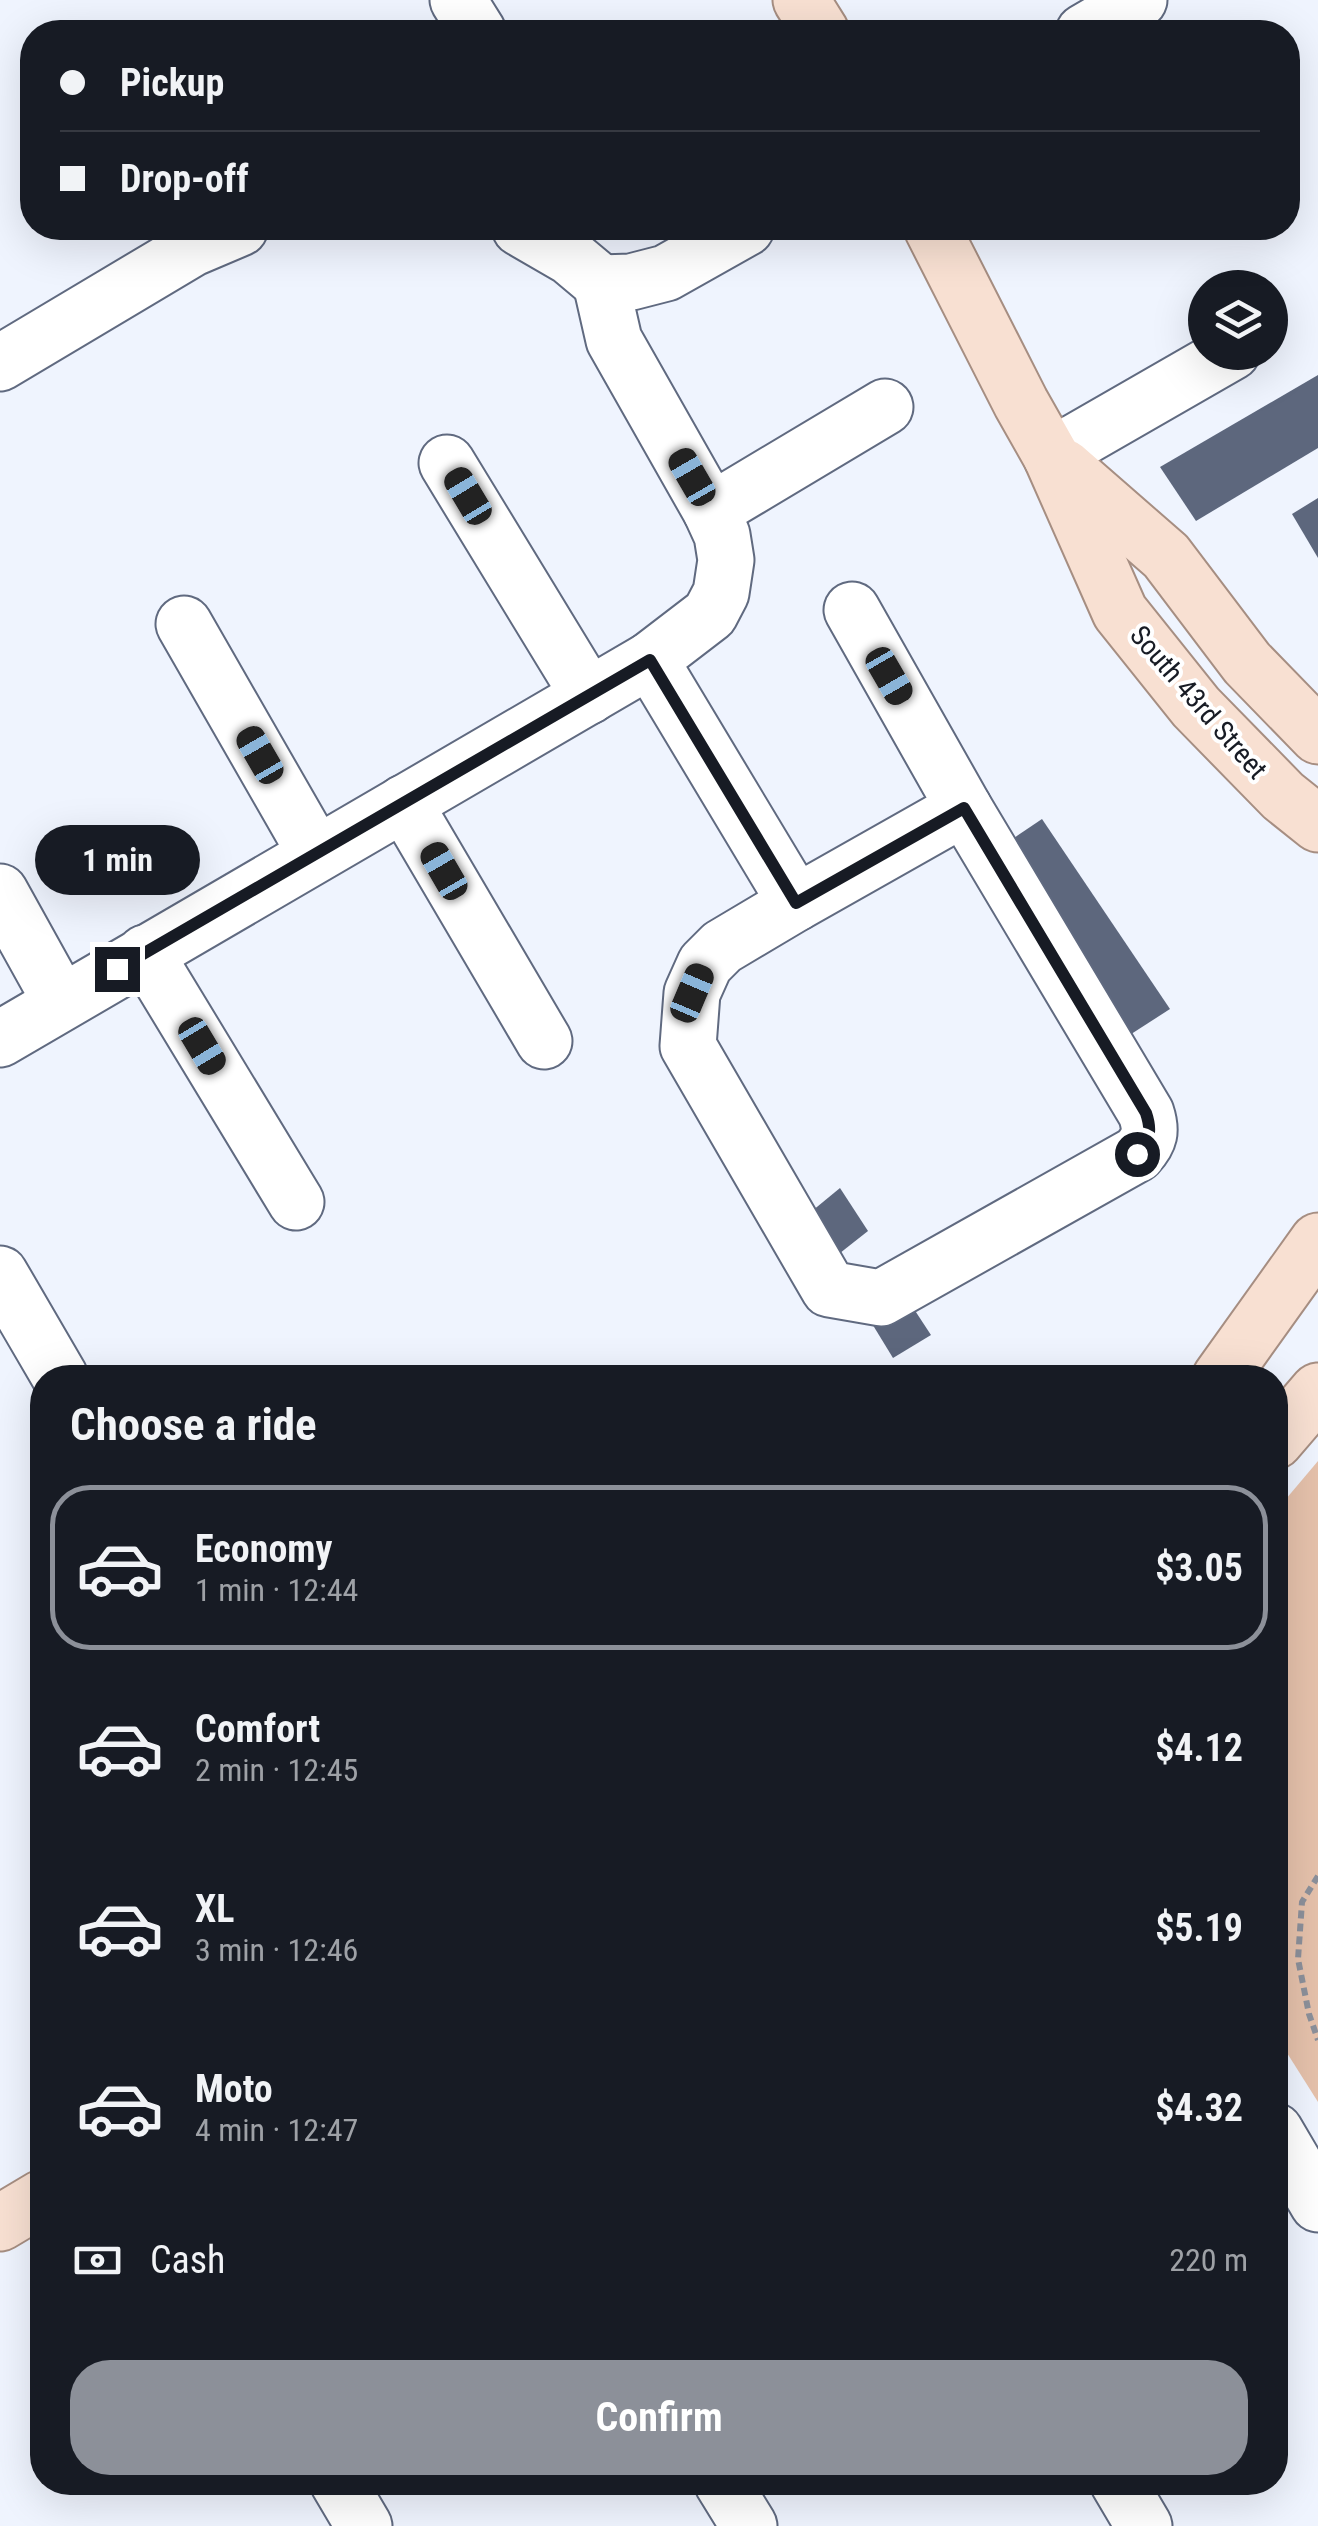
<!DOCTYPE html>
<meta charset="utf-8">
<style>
body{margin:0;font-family:"Roboto Condensed",sans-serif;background:#242831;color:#f1f3f6;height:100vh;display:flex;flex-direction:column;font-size:38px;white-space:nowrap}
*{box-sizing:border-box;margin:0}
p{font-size:32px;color:#9ea1a6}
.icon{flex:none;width:55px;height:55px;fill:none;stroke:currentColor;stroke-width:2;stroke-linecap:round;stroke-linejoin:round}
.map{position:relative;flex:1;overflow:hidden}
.side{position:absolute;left:30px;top:1365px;width:1258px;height:1130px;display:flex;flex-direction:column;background:#171b24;border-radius:40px;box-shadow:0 10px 40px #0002}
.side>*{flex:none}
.banner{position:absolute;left:20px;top:20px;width:1280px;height:220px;border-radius:40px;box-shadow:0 10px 40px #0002;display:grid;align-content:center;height:220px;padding:0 40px;background:#171b24}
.buttons{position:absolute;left:1188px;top:270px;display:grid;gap:20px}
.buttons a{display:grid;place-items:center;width:100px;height:100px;border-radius:50%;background:#171b24;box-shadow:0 10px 40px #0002;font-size:50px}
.end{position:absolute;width:45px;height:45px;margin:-22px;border:12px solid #171b24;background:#fff;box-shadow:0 0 0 5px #fff}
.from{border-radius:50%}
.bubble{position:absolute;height:70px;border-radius:35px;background:#171b24;box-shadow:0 10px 40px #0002;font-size:32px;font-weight:700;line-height:70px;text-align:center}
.car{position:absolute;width:30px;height:60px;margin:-30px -15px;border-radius:12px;box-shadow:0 0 8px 2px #0007;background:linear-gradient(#222 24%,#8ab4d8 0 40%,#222 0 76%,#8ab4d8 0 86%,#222 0)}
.banner b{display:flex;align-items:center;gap:35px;height:95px;font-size:38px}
.banner b+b{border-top:2px solid #363941}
.banner i{width:25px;height:25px;background:#f1f3f6}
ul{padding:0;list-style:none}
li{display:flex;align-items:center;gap:30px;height:165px;margin:0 20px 15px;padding:0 20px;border:5px solid transparent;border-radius:40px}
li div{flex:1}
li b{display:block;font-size:38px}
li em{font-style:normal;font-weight:700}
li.active{border-color:#8c9099}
li>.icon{width:90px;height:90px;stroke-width:1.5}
h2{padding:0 40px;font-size:45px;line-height:120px}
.pay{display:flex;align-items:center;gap:25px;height:110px;padding:0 40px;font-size:38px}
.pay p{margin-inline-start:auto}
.cta{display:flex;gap:20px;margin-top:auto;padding:20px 40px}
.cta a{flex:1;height:115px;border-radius:40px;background:#8c9099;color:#fff;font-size:40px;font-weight:700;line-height:115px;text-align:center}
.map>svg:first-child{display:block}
.green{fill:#e5c1ab}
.building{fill:#5d677d}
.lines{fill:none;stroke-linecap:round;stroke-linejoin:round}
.minor-casing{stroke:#606a80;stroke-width:59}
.major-casing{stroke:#a68e82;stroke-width:59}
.path{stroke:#8c909a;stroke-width:6;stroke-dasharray:8 5;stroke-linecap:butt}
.minor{stroke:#fff;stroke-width:55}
.major{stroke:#f8e0d2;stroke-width:55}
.route{stroke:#171b24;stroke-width:12}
.labels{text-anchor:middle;stroke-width:8;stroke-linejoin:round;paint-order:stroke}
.street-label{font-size:28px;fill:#171b24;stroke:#fff}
</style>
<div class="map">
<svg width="1318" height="2526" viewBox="0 0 1318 2526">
<rect width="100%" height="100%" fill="#eff4fe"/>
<path class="green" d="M1318,1461v641l-43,-68v-522z"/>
<g class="building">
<path d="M1318,375v73l-122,73 -36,-54z"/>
<path d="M1318,498v60l-26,-44z"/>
<path d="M1042,819l128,190 -45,29 -123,-192z"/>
<path d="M840,1188l28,43 -47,37 -26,-43z"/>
<path d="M908,1300l23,35 -38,23 -22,-36z"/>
</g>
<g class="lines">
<defs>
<g id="minor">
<path d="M458,0l20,32"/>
<path d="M1084,32l55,-32"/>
<path d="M520,228l50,29 31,26 30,-1 35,-9 80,-45"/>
<path d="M601,283l13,57 97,171 174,-104"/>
<path d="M0,363l193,-115 47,-20"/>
<path d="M1051,456l181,-104"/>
<path d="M447,463l142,233"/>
<path d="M711,511l11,24 4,25 -5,33 -11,21 -60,46 146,243 168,-95 -112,-198"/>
<path d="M184,624l132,230"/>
<path d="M404,803l140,238"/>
<path d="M0,892l61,110"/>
<path d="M796,903l-74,44 -17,17 -13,29 -4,53 141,243 52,9 256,-144c13,-14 15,-23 9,-41l-182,-305"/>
<path d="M145,953l151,249"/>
<path d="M0,1039l650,-379"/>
<path d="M0,1274l60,103"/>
<path d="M1275,2131l43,73"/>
<path d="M338,2482l26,44"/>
<path d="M722,2482l27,44"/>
<path d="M1118,2482l26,44"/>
</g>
<g id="major">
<path d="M801,0l20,32"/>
<path d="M932,228l89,175 30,53 69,156 76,95 87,89 35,28"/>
<path d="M1064,467l102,89 81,107 71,73"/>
<path d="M1220,1378l98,-137"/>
<path d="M1275,1441l43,-50"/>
<path d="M0,2223l42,-25"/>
</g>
</defs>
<use href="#minor" class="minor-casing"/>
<use href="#major" class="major-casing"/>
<path class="path" d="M1318,1876l-16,26 -4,57 11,55 9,26"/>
<use href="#minor" class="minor"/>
<use href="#major" class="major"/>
</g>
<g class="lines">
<path class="route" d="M117,969l533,-309 146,243 168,-95 182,305c6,18 4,27 -9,41"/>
</g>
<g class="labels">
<g class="street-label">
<text transform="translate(1199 702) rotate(49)" y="10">South 43rd Street</text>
</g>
</g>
</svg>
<div class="buttons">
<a><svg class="icon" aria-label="layers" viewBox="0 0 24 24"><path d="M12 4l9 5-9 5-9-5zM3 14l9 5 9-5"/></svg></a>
</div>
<i class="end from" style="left:1137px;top:1154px"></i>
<i class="end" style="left:117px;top:969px"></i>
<div class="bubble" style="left:35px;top:825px;width:165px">1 min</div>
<i class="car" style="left:692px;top:477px;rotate:330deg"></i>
<i class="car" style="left:468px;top:496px;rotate:329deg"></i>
<i class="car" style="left:889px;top:676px;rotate:150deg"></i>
<i class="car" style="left:260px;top:755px;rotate:330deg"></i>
<i class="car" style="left:444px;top:871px;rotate:330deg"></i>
<i class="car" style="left:692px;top:993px;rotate:23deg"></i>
<i class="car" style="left:202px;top:1046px;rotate:149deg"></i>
<div class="banner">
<b><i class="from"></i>Pickup</b>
<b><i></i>Drop-off</b>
</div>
<section class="side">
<h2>Choose a ride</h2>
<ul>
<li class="active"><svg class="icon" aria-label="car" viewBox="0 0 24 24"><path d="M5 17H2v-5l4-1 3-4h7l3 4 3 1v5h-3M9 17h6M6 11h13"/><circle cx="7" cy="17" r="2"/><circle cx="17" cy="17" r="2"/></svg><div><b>Economy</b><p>1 min · 12:44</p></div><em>$3.05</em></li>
<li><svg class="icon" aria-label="car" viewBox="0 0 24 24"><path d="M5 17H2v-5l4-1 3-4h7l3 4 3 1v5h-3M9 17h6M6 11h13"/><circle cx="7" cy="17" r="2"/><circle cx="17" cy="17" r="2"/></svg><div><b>Comfort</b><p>2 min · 12:45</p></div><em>$4.12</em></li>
<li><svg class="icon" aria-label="car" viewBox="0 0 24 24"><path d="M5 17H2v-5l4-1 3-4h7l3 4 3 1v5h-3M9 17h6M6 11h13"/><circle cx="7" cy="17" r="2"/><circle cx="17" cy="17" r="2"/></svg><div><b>XL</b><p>3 min · 12:46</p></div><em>$5.19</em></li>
<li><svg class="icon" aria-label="car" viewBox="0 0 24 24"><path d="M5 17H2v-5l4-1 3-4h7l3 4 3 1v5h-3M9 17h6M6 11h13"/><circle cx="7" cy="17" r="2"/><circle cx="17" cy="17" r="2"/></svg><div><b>Moto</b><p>4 min · 12:47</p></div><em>$4.32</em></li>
</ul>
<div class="pay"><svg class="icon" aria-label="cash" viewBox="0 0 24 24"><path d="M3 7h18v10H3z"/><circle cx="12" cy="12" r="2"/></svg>Cash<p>220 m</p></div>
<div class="cta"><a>Confirm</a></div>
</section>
</div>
